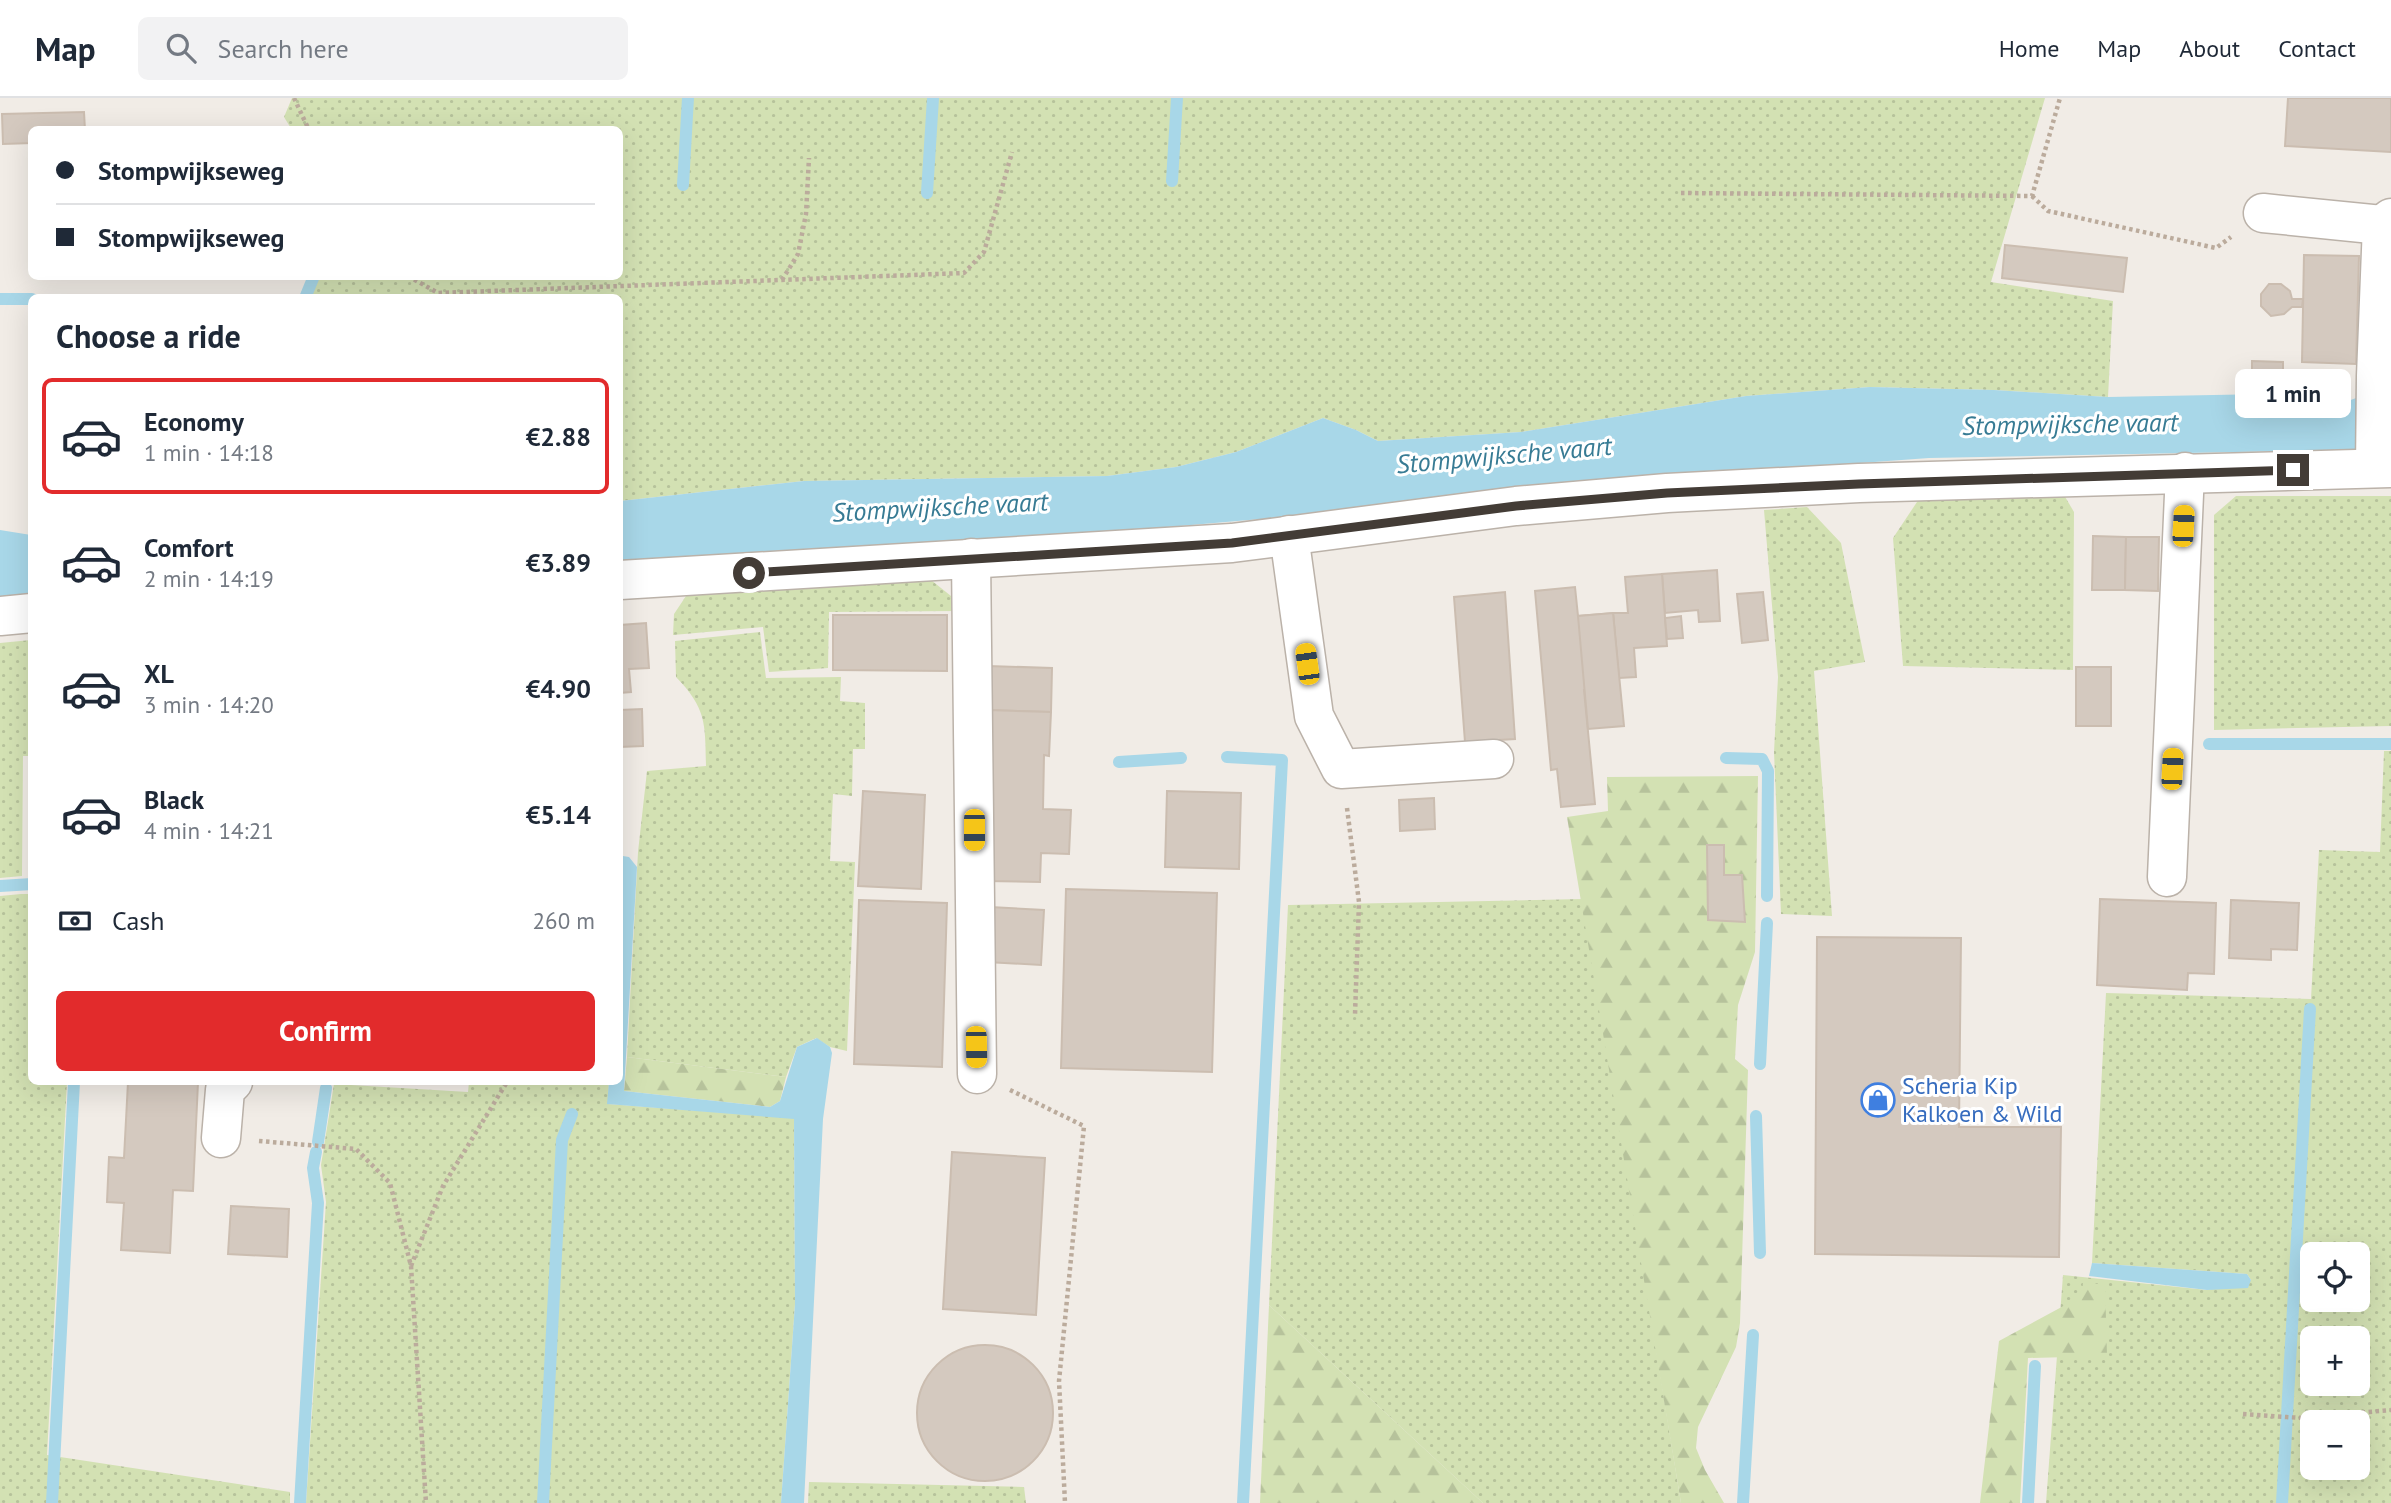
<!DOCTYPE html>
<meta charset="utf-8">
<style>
body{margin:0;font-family:"PT Sans",sans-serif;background:#f2f2f3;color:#1f2937;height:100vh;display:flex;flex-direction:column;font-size:26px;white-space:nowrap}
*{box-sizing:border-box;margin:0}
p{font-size:23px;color:#747a83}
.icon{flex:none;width:38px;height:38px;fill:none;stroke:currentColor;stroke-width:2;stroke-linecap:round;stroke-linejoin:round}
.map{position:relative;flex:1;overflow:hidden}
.drawer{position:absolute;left:28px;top:196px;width:595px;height:791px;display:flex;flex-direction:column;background:#fff;border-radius:10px;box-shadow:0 7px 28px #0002}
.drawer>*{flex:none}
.banner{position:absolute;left:28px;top:28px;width:595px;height:154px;border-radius:10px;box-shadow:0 7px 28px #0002;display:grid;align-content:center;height:154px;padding:0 28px;background:#fff}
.fabs{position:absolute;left:2300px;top:1144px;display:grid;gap:14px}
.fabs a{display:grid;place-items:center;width:70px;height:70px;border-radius:10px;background:#fff;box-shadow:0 7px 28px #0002;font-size:35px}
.end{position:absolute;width:32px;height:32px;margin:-16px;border:9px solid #433c36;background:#fff;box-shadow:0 0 0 4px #fff}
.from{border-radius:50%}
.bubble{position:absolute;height:49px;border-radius:10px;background:#fff;box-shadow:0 7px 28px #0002;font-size:23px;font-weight:700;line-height:49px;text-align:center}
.car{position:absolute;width:21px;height:42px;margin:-21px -10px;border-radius:9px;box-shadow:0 0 5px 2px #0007;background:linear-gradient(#f5c518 24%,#345 0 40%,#f5c518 0 76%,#345 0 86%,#f5c518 0)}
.banner b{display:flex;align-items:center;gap:24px;height:66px;font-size:26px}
.banner b+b{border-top:2px solid #e0e1e3}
.banner i{width:18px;height:18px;background:#1f2937}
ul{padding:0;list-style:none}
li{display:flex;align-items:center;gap:21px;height:116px;margin:0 14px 10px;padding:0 14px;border:4px solid transparent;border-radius:10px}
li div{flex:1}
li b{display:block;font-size:26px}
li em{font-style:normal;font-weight:700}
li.active{border-color:#e22b2c}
li>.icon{width:63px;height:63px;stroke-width:1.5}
h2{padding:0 28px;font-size:32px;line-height:84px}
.pay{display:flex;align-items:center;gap:18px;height:77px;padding:0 28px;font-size:26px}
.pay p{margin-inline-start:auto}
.primary-button{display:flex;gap:14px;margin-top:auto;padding:14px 28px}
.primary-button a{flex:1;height:80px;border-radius:10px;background:#e22b2c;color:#fff;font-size:28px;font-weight:700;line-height:80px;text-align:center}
header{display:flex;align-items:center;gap:42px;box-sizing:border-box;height:98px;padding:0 35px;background:#fff;border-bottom:2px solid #e0e1e3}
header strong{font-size:33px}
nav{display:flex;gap:38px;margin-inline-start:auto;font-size:24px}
.search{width:490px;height:63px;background:#f2f2f3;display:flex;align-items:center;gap:18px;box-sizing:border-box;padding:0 24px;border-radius:10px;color:#747a83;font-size:26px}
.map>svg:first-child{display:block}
.green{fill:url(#green-dots);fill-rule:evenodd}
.forest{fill:url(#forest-firs)}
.water{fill:#a8d7e8}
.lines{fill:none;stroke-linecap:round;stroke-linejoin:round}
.stream{stroke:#a8d7e8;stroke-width:12}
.building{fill:#d4c9bf;stroke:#cbbdb0;stroke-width:2}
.minor-casing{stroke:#bbb2a9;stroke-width:41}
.path{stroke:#bbab9c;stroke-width:4.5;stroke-dasharray:3.5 3.5;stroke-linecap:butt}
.minor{stroke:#fff;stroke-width:38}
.route{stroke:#433c36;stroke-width:9}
.labels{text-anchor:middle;stroke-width:6;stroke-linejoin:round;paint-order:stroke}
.shop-label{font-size:24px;fill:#366cbe;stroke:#fff;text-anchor:start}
.water-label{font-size:26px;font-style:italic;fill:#377b94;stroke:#fff}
</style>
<header>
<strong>Map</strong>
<div class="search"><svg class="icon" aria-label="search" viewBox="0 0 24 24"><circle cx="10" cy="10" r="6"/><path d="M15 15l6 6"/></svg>Search here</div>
<nav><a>Home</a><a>Map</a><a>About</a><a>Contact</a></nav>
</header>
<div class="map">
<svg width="2391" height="1405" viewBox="0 0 2391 1405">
<defs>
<pattern id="green-dots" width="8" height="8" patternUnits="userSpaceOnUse" patternTransform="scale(1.75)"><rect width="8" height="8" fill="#d3e1b3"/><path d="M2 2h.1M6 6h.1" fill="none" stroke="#b6c29b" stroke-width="1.8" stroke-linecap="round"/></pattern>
<pattern id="forest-firs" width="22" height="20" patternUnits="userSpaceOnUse" patternTransform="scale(1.75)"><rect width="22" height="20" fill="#d3e1b3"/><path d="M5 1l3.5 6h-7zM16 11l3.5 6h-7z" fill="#b6c29b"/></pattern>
</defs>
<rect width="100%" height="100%" fill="#f1ece6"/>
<g class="green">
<path d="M292,0h1753l-54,184 122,19 -5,96 -114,-7 -124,-3 -124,9 -225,36 -143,9 -22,-11 -33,-12 -87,34 -60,15 -69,9 -303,5 -184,20v-203l-310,-1 9,-20 301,-1v-146h-328l-8,-13z"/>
<path d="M2064,397l10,17 -1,158 -170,-4 -10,-128 26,-39z"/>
<path d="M2236,398h155v230l-177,4v-215z"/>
<path d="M1807,409l34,36 24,119 -51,9 18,245 -51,-2 -7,-162 4,-75 -14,-167z"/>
<path d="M931,482l25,20 2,11 -129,1 -1,56 -59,4 -6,-45 -90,8 1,-21 12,-18z"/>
<path d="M760,534l6,46 75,-1 -1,24 25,2v46h-12l-1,47 -19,-2 -3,67 25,1 -8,189 -17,-4 -14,-9 -19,9 -11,30 -159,-20 11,-205 9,-81 59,-5c-1,-42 1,-57 -30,-89l-1,-36z"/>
<path d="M31,542l1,116h-9l-1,120 -22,2v-235z"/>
<path d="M2384,653h7v752h-345l17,-228 144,15 44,-10 -4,-6 -155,-11 14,-270 205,6 8,-149 61,2zM2312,1157h45v45h-45zM2312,1241h45v45h-45zM2312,1325h45v45h-45z"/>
<path d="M21,796h10l1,188h35l-20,373 243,37v11h-290v-607z"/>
<path d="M1583,801l98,604h-198l-214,-198 19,-400z"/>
<path d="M469,984h140l-1,22 186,14 1,186 -14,199h-475l20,-301 -5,-37 13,-81 134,8z"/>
<path d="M809,1384l215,5 2,16h-218z"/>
</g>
<g class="forest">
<path d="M1758,678l-3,176 -17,53 -3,54 13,11 -8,253 -4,24 -38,80 -2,21 9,22 19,33h-43l-114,-686 41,-6 -1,-34z"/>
<path d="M627,959l159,20 -6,24 -10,6 -146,-16z"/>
<path d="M2083,1184l22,3 2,71 -79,2 -8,145h-40l19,-162 83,-45z"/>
<path d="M1269,1207l214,198h-223z"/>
</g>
<g class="water">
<path d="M1870,289l124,3 114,7 158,-3 26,9 56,-2 16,-6 27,54 -462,9 -452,33 -205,27 -208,18 -444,26v-61l184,-20 303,-5 69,-9 60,-15 87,-34 33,12 22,11 143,-9 225,-36z"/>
<path d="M0,432l31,5v61l-31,4z"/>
<path d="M623,758l6,1 8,10 -13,224 146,16 10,-6 17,-54 20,-9 13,9 2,6 -9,66 -19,384h-23l14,-199 -1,-185 -187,-15 2,-22h11v-170z"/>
<path d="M2092,1165l155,11 4,6 -3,8 -41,2 -118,-14z"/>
</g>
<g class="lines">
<g class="stream">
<path d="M1172,83l5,-83"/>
<path d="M683,87l5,-87"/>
<path d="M927,95l6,-95"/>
<path d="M305,200l9,-22"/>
<path d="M0,201h32"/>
<path d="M2209,646h182"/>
<path d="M1227,659l55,3 -39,743"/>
<path d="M1726,660l36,1 6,12 -1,125"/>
<path d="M1119,664l62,-4"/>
<path d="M0,788l32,-2"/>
<path d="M1760,966l7,-141"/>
<path d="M1756,1018l4,137"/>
<path d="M318,1044l8,-54"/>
<path d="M52,1405l22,-421"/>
<path d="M300,1405l18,-300 -5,-35 3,-16"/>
<path d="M543,1405l19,-363 10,-26"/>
<path d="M1743,1405l10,-168"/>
<path d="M2028,1405l7,-137"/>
<path d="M2282,1405l28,-494"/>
</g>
</g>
<g class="building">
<path d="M2288,0h103v54l-106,-6z"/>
<path d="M84,14l1,18h-53v13l-29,1 -1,-30z"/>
<path d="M2005,147l122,13 -4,34 -121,-14z"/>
<path d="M2304,157l55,1 -3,108 -54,-2z"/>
<path d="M2269,186h12l9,7 2,8h11l-1,8h-10l-8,7 -13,2 -10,-10v-12z"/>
<path d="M2252,263l31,1v14h-31z"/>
<path d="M2093,438l33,1 -1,53h-33z"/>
<path d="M2126,439h33l-1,54 -33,-1z"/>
<path d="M1717,472l3,51 -21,1 -1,-12 -33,3 -3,-39z"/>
<path d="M1662,476l5,72 -33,2 2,29 -17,1 -6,-65h15l-3,-36z"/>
<path d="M1575,489l3,29 35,-3 6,74 -35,3 11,114 -34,3 -4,-38 -6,1 -16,-179z"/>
<path d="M1505,494l10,147 -50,3 -11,-145z"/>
<path d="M1763,494l5,48 -26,3 -5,-49z"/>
<path d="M1613,515l11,113 -36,3 -10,-113z"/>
<path d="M833,517h114v56l-114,-1z"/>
<path d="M1681,518l2,22 -16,1 -2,-21z"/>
<path d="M646,525l3,45 -20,1 2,23 -11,1v-68z"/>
<path d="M988,568l64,2 -1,44 -64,-2z"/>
<rect x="2076" y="569" width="35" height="59"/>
<path d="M642,611l1,37 -23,1v-37z"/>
<path d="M987,612l64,2 -2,44 -5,-1 -1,54 28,1 -2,44 -28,-1 -1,29 -55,-1z"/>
<path d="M863,693l62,4 -4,94 -63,-3z"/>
<path d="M1167,693l74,2 -2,76 -74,-2z"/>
<path d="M1434,700l1,31 -35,2 -1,-31z"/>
<path d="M1707,747h17v30h18l3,47 -37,-2z"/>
<path d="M1066,791l151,4 -5,179 -151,-4z"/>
<path d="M2100,801l116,4 -2,71 -26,-1 -1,17 -90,-5z"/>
<path d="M859,802l88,3 -5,164 -88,-3z"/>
<path d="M2231,802l68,3 -2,47 -26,-1v11l-42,-2z"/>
<path d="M990,809l54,3 -3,55 -54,-3z"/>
<path d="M1817,839l144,1 -2,189h102l-2,130 -244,-3z"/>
<path d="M128,984h70l-5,109 -20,-1 -3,63 -49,-3 3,-47 -17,-1 2,-45 15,1z"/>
<path d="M952,1054l93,6 -9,157 -93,-6z"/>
<path d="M231,1108l58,3 -2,48 -59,-3z"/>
<circle cx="985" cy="1315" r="68"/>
</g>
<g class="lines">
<defs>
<g id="minor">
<path d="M2263,115l119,12"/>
<path d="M2375,370l1,-92 6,-151 9,-7"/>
<path d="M1289,437l25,181 27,53 153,-10"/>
<path d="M971,460l6,516"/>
<path d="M620,482l612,-37 284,-37 151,-13 192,-10 532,-15"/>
<path d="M0,518l32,-3"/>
<path d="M2167,779l18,-405"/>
<path d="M221,1040l4,-48 8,-8"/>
</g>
</defs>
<use href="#minor" class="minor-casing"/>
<g class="path">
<path d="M294,0l15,32"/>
<path d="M1681,95l351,3 28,-98"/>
<path d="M2032,98l16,15 168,37 15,-11"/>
<path d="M408,178l30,17 526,-20 20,-21 28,-100"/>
<path d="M782,182l16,-26 8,-40 3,-56"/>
<path d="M1347,710l12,94 -4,113"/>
<path d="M1010,992l74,36 -25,255 6,122"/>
<path d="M259,1043l97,8 34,34 21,83 15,237"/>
<path d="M411,1168l32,-80 64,-104"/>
<path d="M2243,1316l58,4 90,-8"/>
</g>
<use href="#minor" class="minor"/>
</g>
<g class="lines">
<path class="route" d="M749,475l483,-30 284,-37 151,-13 192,-9 434,-14"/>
</g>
<defs>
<symbol id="shop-ring" viewBox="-11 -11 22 22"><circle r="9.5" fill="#fff" stroke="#3f7fe0" stroke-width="1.5"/><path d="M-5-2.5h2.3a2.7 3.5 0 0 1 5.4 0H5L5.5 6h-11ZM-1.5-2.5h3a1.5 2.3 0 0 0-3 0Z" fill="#3f7fe0"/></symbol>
</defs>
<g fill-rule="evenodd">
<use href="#shop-ring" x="1859" y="983" width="38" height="38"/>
</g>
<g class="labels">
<g class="shop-label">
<text x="1902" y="996">Scheria Kip<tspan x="1902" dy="28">Kalkoen &amp; Wild</tspan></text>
</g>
<g class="water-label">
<text transform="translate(2070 326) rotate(-1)" y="9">Stompwijksche vaart</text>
<text transform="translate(1504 357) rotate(-5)" y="9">Stompwijksche vaart</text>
<text transform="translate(940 409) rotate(-3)" y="9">Stompwijksche vaart</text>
</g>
</g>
</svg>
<div class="fabs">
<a><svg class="icon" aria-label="locate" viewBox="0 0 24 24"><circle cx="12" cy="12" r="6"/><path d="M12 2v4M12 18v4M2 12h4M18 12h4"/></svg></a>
<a>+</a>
<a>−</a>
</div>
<i class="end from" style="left:749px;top:475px"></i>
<i class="end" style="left:2293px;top:372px"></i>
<div class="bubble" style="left:2235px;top:271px;width:116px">1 min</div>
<i class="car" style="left:2183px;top:428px;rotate:3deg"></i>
<i class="car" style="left:1307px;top:566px;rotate:352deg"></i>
<i class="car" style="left:2172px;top:671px;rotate:3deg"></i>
<i class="car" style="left:974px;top:732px;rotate:180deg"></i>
<i class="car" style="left:976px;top:949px;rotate:179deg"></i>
<div class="banner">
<b><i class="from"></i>Stompwijkseweg</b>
<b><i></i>Stompwijkseweg</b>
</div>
<section class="drawer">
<h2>Choose a ride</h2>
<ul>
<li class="active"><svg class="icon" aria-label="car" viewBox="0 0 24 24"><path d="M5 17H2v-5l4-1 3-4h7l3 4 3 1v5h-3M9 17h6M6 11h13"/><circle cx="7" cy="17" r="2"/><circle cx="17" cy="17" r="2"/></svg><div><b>Economy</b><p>1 min · 14:18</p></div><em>€2.88</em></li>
<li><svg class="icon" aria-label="car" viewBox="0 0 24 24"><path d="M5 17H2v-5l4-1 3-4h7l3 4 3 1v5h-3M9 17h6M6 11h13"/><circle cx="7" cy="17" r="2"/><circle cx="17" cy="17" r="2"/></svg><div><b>Comfort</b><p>2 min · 14:19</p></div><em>€3.89</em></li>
<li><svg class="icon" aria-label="car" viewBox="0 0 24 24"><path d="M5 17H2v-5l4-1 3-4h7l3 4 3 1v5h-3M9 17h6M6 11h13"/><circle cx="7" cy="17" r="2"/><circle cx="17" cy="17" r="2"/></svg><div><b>XL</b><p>3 min · 14:20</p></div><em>€4.90</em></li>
<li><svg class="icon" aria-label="car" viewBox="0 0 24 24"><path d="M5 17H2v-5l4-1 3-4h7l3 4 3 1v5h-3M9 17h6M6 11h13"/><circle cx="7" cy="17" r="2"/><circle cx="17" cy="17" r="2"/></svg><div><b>Black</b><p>4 min · 14:21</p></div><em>€5.14</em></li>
</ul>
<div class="pay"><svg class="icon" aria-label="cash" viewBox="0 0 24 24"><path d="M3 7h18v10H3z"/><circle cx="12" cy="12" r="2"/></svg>Cash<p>260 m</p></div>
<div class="primary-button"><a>Confirm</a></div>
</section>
</div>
